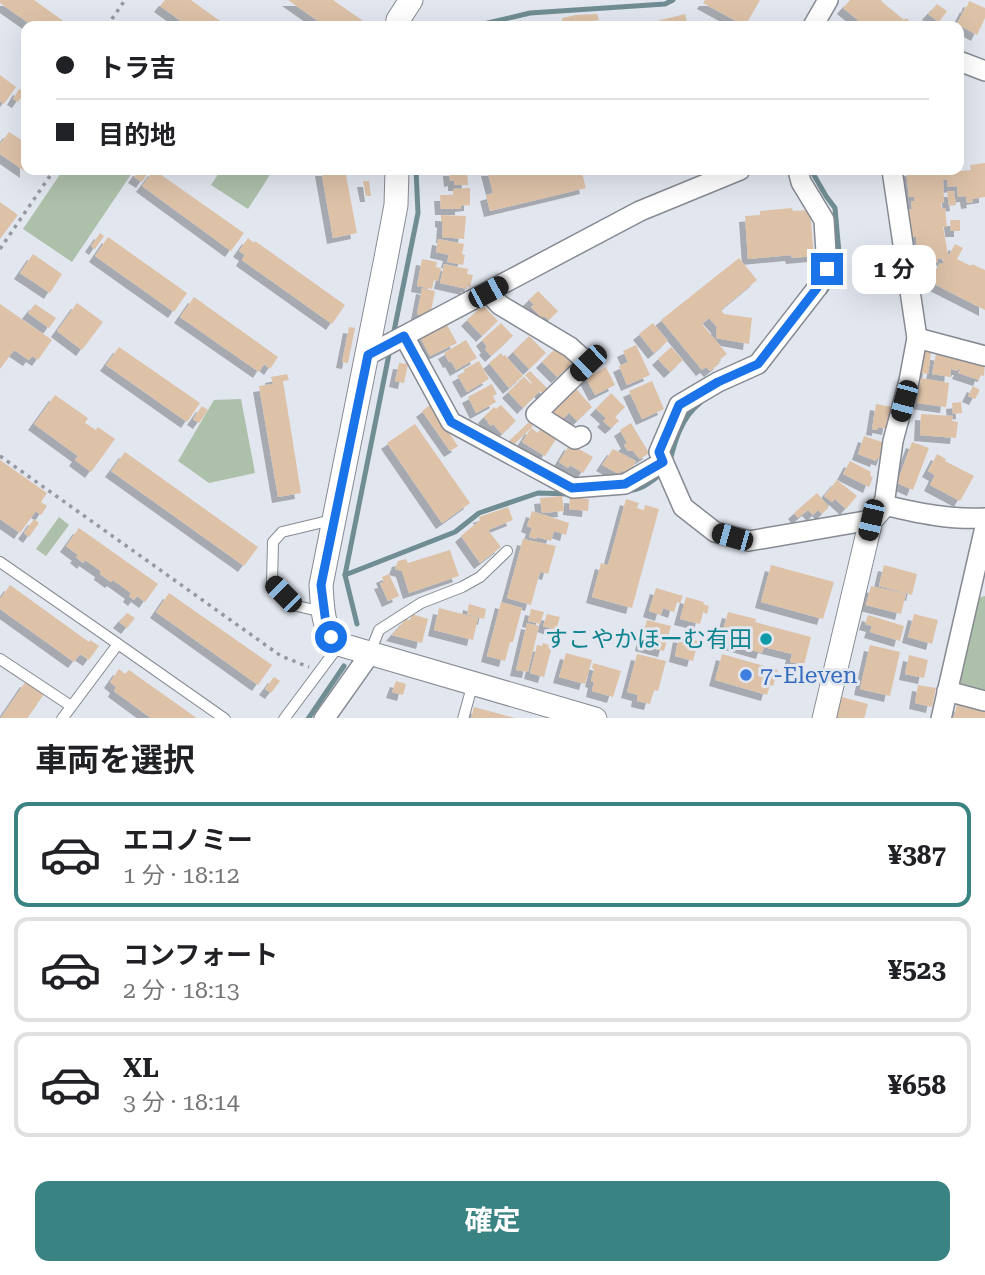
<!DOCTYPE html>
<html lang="ja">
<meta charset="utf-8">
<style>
body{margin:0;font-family:"Roboto Serif","Noto Sans JP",serif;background:#f6f6f6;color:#202124;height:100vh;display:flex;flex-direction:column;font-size:26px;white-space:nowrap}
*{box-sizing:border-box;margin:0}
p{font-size:23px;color:#757577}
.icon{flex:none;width:38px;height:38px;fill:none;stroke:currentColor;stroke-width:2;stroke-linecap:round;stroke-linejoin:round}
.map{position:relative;height:718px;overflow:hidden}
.details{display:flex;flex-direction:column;background:#fff;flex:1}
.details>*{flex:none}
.top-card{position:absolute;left:21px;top:21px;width:943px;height:154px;border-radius:14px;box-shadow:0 7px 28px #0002;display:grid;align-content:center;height:154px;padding:0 35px;background:#fff}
.end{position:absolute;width:32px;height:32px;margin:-16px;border:9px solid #1a73e8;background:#fff;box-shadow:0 0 0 4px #fff}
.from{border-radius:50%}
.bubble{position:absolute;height:49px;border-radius:14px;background:#fff;box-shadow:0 7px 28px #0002;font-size:23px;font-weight:700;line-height:49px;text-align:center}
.car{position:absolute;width:21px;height:42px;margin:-21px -10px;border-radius:9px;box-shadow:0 0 5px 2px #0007;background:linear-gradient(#222 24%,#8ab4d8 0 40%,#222 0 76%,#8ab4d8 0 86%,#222 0)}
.top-card b{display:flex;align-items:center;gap:24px;height:66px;font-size:26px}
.top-card b+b{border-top:2px solid #e0e0e0}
.top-card i{width:18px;height:18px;background:#202124}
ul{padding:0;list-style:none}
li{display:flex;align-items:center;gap:21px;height:105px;margin:0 14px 10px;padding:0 21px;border:4px solid #e0e0e0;border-radius:14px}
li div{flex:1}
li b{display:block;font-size:26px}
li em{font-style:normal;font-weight:700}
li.active{border-color:#3a8383}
li>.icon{width:63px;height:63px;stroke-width:1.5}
h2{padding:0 35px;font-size:32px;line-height:84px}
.button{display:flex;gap:14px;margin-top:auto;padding:14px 35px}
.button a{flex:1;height:80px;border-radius:14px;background:#3a8383;color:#fff;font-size:28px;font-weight:700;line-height:80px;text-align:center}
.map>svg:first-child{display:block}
.green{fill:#adc0aa}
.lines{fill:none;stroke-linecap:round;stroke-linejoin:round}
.stream{stroke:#6f8d92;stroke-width:5}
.building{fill:#ddc2a8;filter:url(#shadow)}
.service-casing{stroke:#878a92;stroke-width:12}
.minor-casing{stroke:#878a92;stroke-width:22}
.tertiary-casing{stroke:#878a92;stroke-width:25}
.path{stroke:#9799a0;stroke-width:3.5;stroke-dasharray:3.5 5;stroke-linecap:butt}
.service{stroke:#fff;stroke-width:10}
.minor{stroke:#fff;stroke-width:19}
.tertiary{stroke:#fff;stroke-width:23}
.route{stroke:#1a73e8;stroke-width:9}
.culture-dot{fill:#0f9aa8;stroke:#e2e6ef;stroke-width:2.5}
.shop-dot{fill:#3f7fe0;stroke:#e2e6ef;stroke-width:2.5}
.labels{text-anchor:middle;stroke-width:6;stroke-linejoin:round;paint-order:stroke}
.culture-label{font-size:23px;fill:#0d838f;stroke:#e2e6ef;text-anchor:end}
.shop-label{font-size:23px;fill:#366cbe;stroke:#e2e6ef;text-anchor:start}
</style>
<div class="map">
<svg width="985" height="719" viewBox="0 0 985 719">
<defs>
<filter id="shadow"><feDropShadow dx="-6" dy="6" stdDeviation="0" flood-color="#0004"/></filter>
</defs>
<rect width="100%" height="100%" fill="#e2e6ef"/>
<g class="green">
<path d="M63,170h71l-62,92 -49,-33z"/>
<path d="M221,170h52l-25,39 -37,-24z"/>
<path d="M241,399l14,74 -46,10 -31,-22 36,-61z"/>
<path d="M59,517l10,8 -23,31 -10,-7z"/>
<path d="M985,596v99l-22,-5 -6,-8 17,-83z"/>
</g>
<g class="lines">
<g class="stream">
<path d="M475,26l55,-13 135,-9 8,-4"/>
<path d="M811,170l15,26 9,12 3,34 2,20 -4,13 -11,17"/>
<path d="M393,336l25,-123 -2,-43"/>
<path d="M670,461c5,-21 12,-44 30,-58"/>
<path d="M627,491c18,-2 24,-10 37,-19"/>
<path d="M345,575l110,-43 24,-19 59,-20 31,1"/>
<path d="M357,624l-12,-49 45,-226"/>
<path d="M308,719l36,-53"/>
</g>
</g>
<g class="building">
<path d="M0,0h34l35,25 -1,1h-35l-33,-23z"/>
<path d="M165,0h26l36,26h-39l-28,-20z"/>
<path d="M288,0h45l33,23 -2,3h-39z"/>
<path d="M705,0h55l-15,26 -42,-23z"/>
<path d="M850,0h32l-1,1 23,19 2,-2 10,8h-51l-22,-18z"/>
<path d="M969,1l16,7v10l-8,17 -20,-11 9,-18 1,1z"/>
<path d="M937,4l10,7 -8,11 -11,-8z"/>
<path d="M597,14l2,6 -36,6 -1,-8 14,-3z"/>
<path d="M685,14l3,12h-42l-1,-2z"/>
<path d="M0,75l16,12 -12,17 -4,-3z"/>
<path d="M19,89l6,3 -7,10 -5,-3z"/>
<path d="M9,132l17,11v29l-26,-18v-10z"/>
<path d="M985,163v34l-13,2 1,3 -6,1 -1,-7 -8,1 -1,-11 -9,1 -1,-8 -4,1 1,22 -3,1 1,6 3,-1 2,19h-4l5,27 1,1 6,-11 8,4 -6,11 14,7 1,-2 13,6v40l-55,-28 9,-18 4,-1v-4h-6l1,3 -20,4 -2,-29h-5l-3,-27 4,-1 -1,-8h3v-4h-5l-3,-27h37v3l28,-3 -1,-5z"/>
<path d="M139,170h11l-8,12 -8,-5z"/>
<path d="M154,170l90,63 -13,18 -89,-65z"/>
<path d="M321,170h24l12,63 -24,5z"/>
<path d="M449,170h18l1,15h-14v-5l-4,1z"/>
<path d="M487,170h88l1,4 6,-1 4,15 -96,23 -4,-16 7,-2z"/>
<path d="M363,181h6l2,15h-5z"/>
<path d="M470,188v17l-9,1v3h-20l-1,-14h13v-6z"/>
<path d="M947,191h7l2,14 -7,1z"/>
<path d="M0,202l18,13 -18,24z"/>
<path d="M792,208l1,3 17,-1 4,46 -22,2 -1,-3 -43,4 -3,-43 15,-1v-4z"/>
<path d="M441,215l25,1 -2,23 -22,-2 1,-15 -2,-1z"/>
<path d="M950,220h10v11h-9z"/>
<path d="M100,233l4,3 -9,13 -4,-3z"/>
<path d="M108,237l79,56 -13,19 -79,-56z"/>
<path d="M248,238l6,5 1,-2 90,64 -13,19 -90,-64 3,-5 -6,-4z"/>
<path d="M438,239l26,5 -2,10 3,1 -2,10 -16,-3 2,-7 -13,-3z"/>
<path d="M33,254l29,20 -12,19 -30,-20z"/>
<path d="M739,258l18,22 -36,30 3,4 28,4 -3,26 -33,-6 1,-11 -8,-9 -7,6 25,30 -9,7 2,2 -10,8 -4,-4 -4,3 -41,-50z"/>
<path d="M422,259l15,3 -1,5 5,1 -3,13 -4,-1 -2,9 -15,-3z"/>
<path d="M444,264l24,5 -1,5 6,1 -3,12 -3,-1v3l-27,-6z"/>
<path d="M422,288l13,3 -4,20 -7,5 -7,-2z"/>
<path d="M538,291l20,20 -9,9 -5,-4 -2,2 -11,-11 3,-2 -5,-5z"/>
<path d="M194,297l84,60 -8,12 -6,-5 -5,8 -79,-55z"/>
<path d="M77,303l26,19 -21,28 -25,-19z"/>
<path d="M0,304l52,36 -14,20 -6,-4 -3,4 -15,-10 -14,19z"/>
<path d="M35,304l21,14 -7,10 -21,-15z"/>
<path d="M483,305l15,16 -16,15 -15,-16z"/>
<path d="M446,323l11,20 -27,13 -10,-19z"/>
<path d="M501,323l12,13 -22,20 -6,-7 2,-2 -5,-7z"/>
<path d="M653,323l15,18 -14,12 -15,-19z"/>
<path d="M349,327l6,1 -7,35 -6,-1z"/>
<path d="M529,336l17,17 -17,16 -16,-17z"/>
<path d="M466,340l11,18 -21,12 -5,-9 -2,1 -5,-9z"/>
<path d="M636,345l14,30 -23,10 -8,-19 9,-4 -5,-11z"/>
<path d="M558,346l18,14 -19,17 -15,-15z"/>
<path d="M119,347l81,56 -13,19 -81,-57z"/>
<path d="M671,347l12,13 -13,12 -12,-13z"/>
<path d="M924,349l3,1v2l4,1 -3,21 -12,-2z"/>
<path d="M501,353l2,3 2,-1 18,21 -14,12 -20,-25z"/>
<path d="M936,354l49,5 -1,17 -3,-1 -2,5 -21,-7 2,-4h-2l-1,2 -6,-2 -1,8 -18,-3z"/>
<path d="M479,361l10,18 -22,13 -9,-16 7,-4 -2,-2z"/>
<path d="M399,363l9,1 -4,19 -9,-2z"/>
<path d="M606,367l9,18 -20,10 -9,-17z"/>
<path d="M530,371l18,18 -5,5 -3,-3 -17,17 -15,-16 16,-15 7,7 1,-1 -7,-8z"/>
<path d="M287,374l2,6 -6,1 18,112 -23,4 -19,-111 14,-2 -2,-7z"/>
<path d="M921,378l28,5 -3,24 -29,-4z"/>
<path d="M652,381l12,28 -22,10 -13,-28z"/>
<path d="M492,384l5,10 -4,2 3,6 -20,11 -8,-16z"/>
<path d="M573,385l19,22 -15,14 -8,-8 -8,7 -12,-12z"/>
<path d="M973,386l7,4 -5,9 -7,-3z"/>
<path d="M611,393l14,14 -10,10 4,4 -8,7 -8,-7 3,-3 -10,-9z"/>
<path d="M55,395l33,23 -3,5 11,7 2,-3 17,12 -24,33 -16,-12 3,-4 -44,-32z"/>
<path d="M961,402l1,11 -9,1 -1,-11z"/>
<path d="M876,404l16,3 -4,22 -10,-2v3l-6,-1z"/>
<path d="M430,405l28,41 -8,5 -28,-40z"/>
<path d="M501,405l15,16 -14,13 -9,-10 -2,2 -7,-9 10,-10 2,2z"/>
<path d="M202,406l6,4 -9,13 -6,-4z"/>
<path d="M921,414l32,2 -1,5 6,1 -2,16 -36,-3z"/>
<path d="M529,422l4,4 -2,2 7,5 2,-4 16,10 -11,17 -23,-14 9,-14 -17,16 -4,-4z"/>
<path d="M631,423l18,30 -9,6 -7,-8h-5l-4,-6 3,-2 -7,-13z"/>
<path d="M415,424l55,79 -28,20 -55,-80z"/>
<path d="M864,436l24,8 -6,16 -5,-2 -1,3 -18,-7z"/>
<path d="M912,442l17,6 -16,42 -16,-7z"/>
<path d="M570,444l23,13 -10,16 -13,-8 -2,3 -9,-6z"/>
<path d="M613,449l23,12 -5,9 -2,-2 -3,5 -4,-3 -3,4 -17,-9z"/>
<path d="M125,452l133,95 -14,19 -133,-95z"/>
<path d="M937,454l9,5 -1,2 29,15 -14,25 -30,-16 5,-10 -7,-4z"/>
<path d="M0,460l47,33 -6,9 6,4 -6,9 -5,-4 -16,22 -20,-14z"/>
<path d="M850,461l21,11 -1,4 3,1 -4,10 -26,-13z"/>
<path d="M837,480l20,16 -11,13 -11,-10 -3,3 -8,-6z"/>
<path d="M817,493l12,14 -7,7 -4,-4 -5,5 -5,-5 -10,8 -4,-5z"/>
<path d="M562,496l2,15 -22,2 -2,-15z"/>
<path d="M570,497l19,2 -1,12 -19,-2z"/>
<path d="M626,499l13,4 -2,5 7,2 1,-5 14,4 -27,99 -40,-11 9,-34 7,2z"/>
<path d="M508,507l5,13 -25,10 13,17 -21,16 -19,-27 19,-16 -1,-3z"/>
<path d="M532,511l37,12 -3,12 -12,-4 -3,10 -14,-4 -1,2 -7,-2 3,-9 -5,-2z"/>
<path d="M34,519l5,4 -10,14 -5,-4z"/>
<path d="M79,528l79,56 -13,18 -8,-6 -3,4 -5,-4 2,-3 -18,-13 -2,2 -11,-8 1,-3 -16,-11 -2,3 -7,-6 2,-2 -12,-9z"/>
<path d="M523,539l33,7 -8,28 -8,-2 -9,33 -24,-7z"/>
<path d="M450,550l9,26 -50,17 -7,-22 -7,-2 3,-8 8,-2 2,4z"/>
<path d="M771,565l63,17 -11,37 -62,-17z"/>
<path d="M884,565l33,9 -5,21 -33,-9z"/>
<path d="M389,574l10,22 -11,5 -8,-18 4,-1 -2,-5z"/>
<path d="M10,585l79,57 1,-2 9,6 -10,14 -9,-6 -6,8 -74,-53v-10z"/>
<path d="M871,586l35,8 -5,20 -35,-9z"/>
<path d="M656,588l27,8 -3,7 -3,-1 -3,10 -11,-4 -2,7 -12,-4z"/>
<path d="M169,593l103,72 -14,20 -102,-73z"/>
<path d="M686,597l18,5 -1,2 6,2 -2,8 -4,-2 -3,12 -20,-5z"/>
<path d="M501,602l21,6 -9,34h-3l-5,19 -18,-5z"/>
<path d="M469,604l17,5 -2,10 -17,-5z"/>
<path d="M439,608l39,10 -5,22 -39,-10z"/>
<path d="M531,609l13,3 -4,12 -12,-3z"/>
<path d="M728,612l28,7 -1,3 56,15 -7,28 -14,-3 2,-8 -28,-7 -2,6 -42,-12z"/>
<path d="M127,613l8,5 -8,10 -8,-6z"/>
<path d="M412,614l16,5 -6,24 -30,-8 14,-16 4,1z"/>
<path d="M547,614l13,3 -4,13 -13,-4z"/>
<path d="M914,614l24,6 -6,24 -24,-7z"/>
<path d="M868,615l36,11 -4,15 -30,-9 2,-6 -7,-2z"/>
<path d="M647,620l24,6 -7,25 -23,-6z"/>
<path d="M527,623l12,3 -11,46 -12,-2z"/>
<path d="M679,636l19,5 -1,4 4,1 -2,5 -3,-1 -3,11 -18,-5z"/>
<path d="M543,643l9,3 -8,31 -14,-4 7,-28 5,1z"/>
<path d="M870,645l30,7 -10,44 -30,-7z"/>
<path d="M566,653l26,7 -7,24 -26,-7z"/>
<path d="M637,654l29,7 -8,30 -4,-1 -4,14 -13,-3 1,-6 -11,-3z"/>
<path d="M722,654l56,16 -5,16 -3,-1 -3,10 -52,-15z"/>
<path d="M909,655l19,5 -4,18 -19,-4z"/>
<path d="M593,663l28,8 -8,26 -21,-6 2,-9 -3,-1 3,-12 -2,-1z"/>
<path d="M119,669l6,5 4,-4 69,49h-46l-38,-28 2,-4 -6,-5z"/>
<path d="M274,677l6,4 -9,12 -6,-4z"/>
<path d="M26,681l18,13 -17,25h-27z"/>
<path d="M396,681l10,3 -3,11 -11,-3z"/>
<path d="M918,685l18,3 -4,19 -17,-4z"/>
<path d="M842,697l26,7 -4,15h-19l-9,-3z"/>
<path d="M973,704l12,3v12h-32l4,-14 14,3z"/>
<path d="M474,707l41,11v1h-44z"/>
</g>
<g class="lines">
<defs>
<g id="service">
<path d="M0,562l118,82"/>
<path d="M323,612l-30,-7 -21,-22 1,-41 9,-10 50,-12"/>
<path d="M370,653l9,-23 42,-27 41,-16 18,-10 27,-26"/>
<path d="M0,659l71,47"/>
<path d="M62,719l56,-75 107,75"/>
<path d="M284,719l56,-75"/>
<path d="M463,719l10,-36"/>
</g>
<g id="minor">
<path d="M813,26l15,-26"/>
<path d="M959,61l26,10"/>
<path d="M798,170l3,12 23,38 3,49 -10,19 -59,76 -40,18 -39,23 -20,47 24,55 32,25 34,9 122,-21"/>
<path d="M892,170l25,168 -8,43 -16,60 -9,64c34,8 66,15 101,13"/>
<path d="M488,292l12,13 70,42 18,16 -52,51 39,25 6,-3"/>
<path d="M404,336l47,86 122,66 52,-4 38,-22"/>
<path d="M917,338l68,18"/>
<path d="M368,355l272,-144 100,-41"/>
<path d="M947,691l38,10"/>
<path d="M324,719l46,-65"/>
<path d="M941,719l44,-192"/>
</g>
<g id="tertiary">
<path d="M397,26l1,-6 13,-20"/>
<path d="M397,170l-1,35 -10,53 -65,327c2,24 0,46 21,60l253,74"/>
<path d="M824,719l47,-199 13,-15"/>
</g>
</defs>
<use href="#service" class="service-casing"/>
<use href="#minor" class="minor-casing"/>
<use href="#tertiary" class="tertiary-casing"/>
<g class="path">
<path d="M107,26l18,-26"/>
<path d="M0,249l54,-79"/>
<path d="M0,456l281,200 28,11"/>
</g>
<use href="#service" class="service"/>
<use href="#minor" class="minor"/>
<use href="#tertiary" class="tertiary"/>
</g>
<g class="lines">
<path class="route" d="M331,637l-5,-13 -5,-39 47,-230 36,-19 47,86 121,66 53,-4 38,-22 -4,-10 20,-47 39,-23 40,-18 59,-76 10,-19"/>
</g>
<circle class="culture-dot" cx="766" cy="639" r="7"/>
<circle class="shop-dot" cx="746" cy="675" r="7"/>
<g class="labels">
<g class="culture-label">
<text x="752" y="647">すこやかほーむ有田</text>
</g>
<g class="shop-label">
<text x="760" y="683">7-Eleven</text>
</g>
</g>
</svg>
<i class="end from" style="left:331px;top:637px"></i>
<i class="end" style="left:827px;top:269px"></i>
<div class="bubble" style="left:852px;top:245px;width:84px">1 分</div>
<i class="car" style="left:488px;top:292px;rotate:62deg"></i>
<i class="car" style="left:588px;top:363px;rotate:226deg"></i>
<i class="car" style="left:904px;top:401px;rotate:195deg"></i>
<i class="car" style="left:871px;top:520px;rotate:193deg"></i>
<i class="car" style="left:732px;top:537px;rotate:286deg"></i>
<i class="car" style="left:283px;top:594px;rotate:315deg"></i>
<div class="top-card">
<b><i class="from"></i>トラ吉</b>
<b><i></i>目的地</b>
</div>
</div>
<section class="details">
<h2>車両を選択</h2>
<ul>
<li class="active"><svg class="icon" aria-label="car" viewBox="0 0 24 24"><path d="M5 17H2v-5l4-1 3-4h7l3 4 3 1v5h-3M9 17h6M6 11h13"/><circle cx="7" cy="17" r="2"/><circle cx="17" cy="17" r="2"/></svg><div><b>エコノミー</b><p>1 分 · 18:12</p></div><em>¥387</em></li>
<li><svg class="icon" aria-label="car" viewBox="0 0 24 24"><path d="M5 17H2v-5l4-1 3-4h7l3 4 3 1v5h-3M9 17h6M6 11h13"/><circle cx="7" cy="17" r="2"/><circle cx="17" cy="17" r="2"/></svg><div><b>コンフォート</b><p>2 分 · 18:13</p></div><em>¥523</em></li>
<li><svg class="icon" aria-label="car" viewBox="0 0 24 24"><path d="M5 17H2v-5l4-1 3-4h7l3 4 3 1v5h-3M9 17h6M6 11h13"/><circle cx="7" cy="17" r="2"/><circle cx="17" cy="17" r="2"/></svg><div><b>XL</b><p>3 分 · 18:14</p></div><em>¥658</em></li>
</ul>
<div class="button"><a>確定</a></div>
</section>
